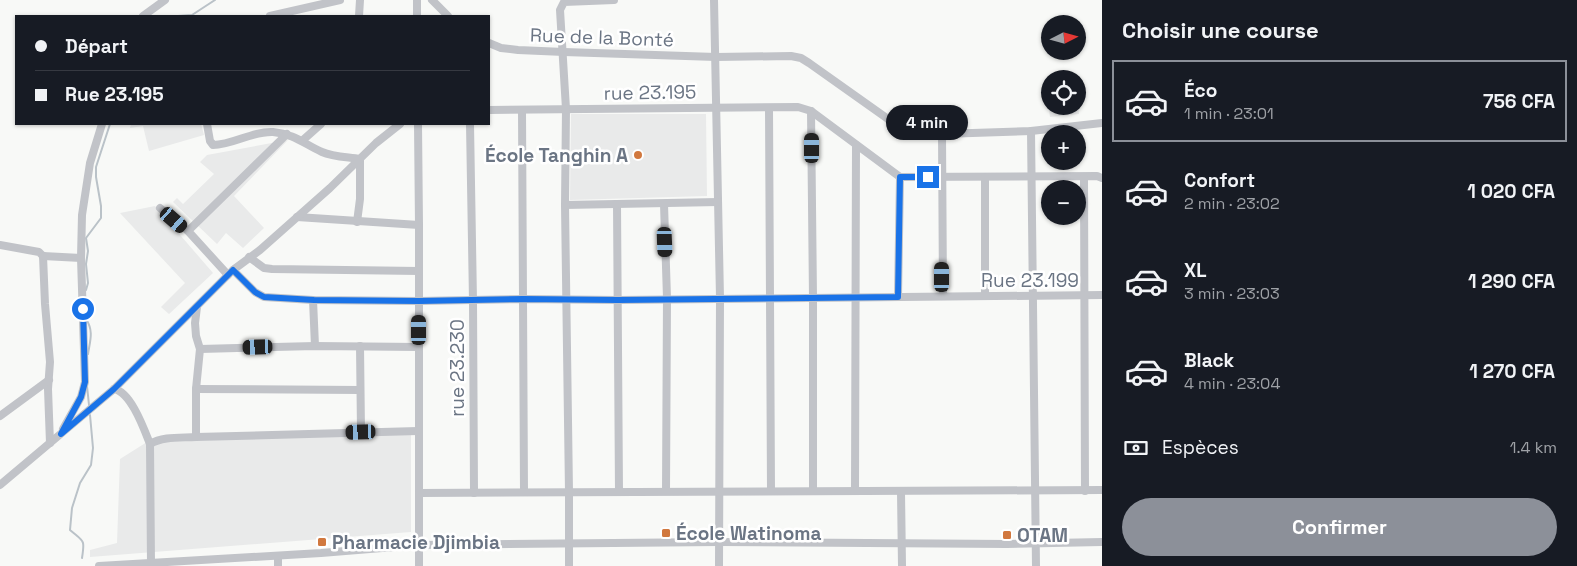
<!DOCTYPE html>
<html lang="fr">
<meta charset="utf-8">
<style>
body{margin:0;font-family:"Space Grotesk",sans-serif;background:#20242c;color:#f1f3f6;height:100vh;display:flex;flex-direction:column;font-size:19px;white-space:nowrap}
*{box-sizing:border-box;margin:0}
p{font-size:16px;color:#9ea1a6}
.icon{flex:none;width:28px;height:28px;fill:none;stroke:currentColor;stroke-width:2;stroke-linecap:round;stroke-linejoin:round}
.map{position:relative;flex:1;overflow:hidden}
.sheet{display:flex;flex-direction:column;background:#171b24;width:475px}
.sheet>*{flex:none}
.top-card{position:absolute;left:15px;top:15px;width:475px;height:110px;border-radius:0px;box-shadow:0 1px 4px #0004;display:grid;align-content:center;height:110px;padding:0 20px;background:#171b24}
.needle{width:32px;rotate:84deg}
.controls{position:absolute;left:1041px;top:15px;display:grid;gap:10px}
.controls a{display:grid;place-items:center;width:45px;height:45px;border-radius:50%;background:#171b24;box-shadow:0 1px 4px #0004;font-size:25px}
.end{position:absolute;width:22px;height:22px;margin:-11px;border:6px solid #1a73e8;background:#fff;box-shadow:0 0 0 2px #fff}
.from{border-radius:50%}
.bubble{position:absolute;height:35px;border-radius:18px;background:#171b24;box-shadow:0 1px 4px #0004;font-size:16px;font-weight:700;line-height:35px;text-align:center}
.car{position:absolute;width:15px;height:30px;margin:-15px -8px;border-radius:6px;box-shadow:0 0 4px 1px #0007;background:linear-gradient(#222 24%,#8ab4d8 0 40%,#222 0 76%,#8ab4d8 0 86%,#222 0)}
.top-card b{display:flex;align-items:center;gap:18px;height:48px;font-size:19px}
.top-card b+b{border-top:1px solid #363941}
.top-card i{width:12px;height:12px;background:#f1f3f6}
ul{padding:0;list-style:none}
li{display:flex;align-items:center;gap:15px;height:82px;margin:0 10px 8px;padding:0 10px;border:2px solid transparent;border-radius:0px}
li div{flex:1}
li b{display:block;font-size:19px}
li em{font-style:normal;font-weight:700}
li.active{border-color:#8c9099}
li>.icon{width:45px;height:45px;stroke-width:1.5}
h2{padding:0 20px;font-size:22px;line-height:60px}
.pay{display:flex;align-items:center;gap:12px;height:55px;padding:0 20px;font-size:19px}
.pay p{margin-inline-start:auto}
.button{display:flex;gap:10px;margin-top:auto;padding:10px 20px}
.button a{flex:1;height:58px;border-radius:30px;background:#8c9099;color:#fff;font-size:20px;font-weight:700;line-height:58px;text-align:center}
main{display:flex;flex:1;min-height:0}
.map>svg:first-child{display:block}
.built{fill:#e9eaea}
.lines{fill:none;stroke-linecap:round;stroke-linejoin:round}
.stream{stroke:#bac2c8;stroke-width:2}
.minor{stroke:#c1c3c8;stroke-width:8}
.route{stroke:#1a73e8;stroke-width:6}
.poi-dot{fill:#d1783e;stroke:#fff;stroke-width:2}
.labels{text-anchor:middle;stroke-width:5;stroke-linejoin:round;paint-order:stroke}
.street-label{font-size:19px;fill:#6b7584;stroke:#fff}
.poi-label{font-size:19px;font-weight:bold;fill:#6b7584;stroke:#fff;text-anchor:start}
</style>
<main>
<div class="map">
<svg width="1102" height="566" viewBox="0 0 1102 566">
<rect width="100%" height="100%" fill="#f8f9f7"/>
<g class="built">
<path d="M1050,82v24h28v-4l1,12 -29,3 -5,-34z"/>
<path d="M571,114h135l1,82 -137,4z"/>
<path d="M131,124h70l3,11 -55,16 -6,-25 -13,2z"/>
<path d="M288,140l-54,56 30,32 -21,20 -17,-15 -9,11 -44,-42 4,-4 6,6 31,-30 -14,-12 7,-7z"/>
<path d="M155,206l58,67 -44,41 -8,-7 24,-24 -65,-70z"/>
<path d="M411,434v98l-321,25v-7l27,-7 3,-84 27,-17z"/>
</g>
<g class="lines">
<g class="stream">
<path d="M178,16l14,-1 23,-15"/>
<path d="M86,290l2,-7 -2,-19 2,-13 -2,-13 15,-20v-12l-5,-29v-10l14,-43"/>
<path d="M86,319c8,12 4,22 2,35"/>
<path d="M87,386l2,19"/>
<path d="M82,558c3,-19 2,-16 -12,-28l2,-22 8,-25 11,-18 2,-17 -3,-33"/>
</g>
<g class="minor">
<path d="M417,0v16"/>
<path d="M432,0l16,16"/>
<path d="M714,0l6,298 -1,268"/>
<path d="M143,16l22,-16"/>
<path d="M270,16l70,-16"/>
<path d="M359,16l1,-16"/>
<path d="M489,43l12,5 17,2 46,2 152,5 75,-1 10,2 8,5 79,56 13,7 13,4 28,4 89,-3 71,-8"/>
<path d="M769,108l2,383"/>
<path d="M489,110l309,-3 13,4 89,66 197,-1 5,2"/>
<path d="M522,110l2,381"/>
<path d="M811,111l2,187v193"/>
<path d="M207,124l3,17 3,4c20,0 39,-14 60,-13 22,2 31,12 49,20 11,5 26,5 38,7v40l-3,23"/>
<path d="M418,124l1,101v341"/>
<path d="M470,124l3,177 1,192"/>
<path d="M1031,131l5,435"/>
<path d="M942,134l1,162"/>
<path d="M303,140l18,-16"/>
<path d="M985,177v119"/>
<path d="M1084,177l1,314"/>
<path d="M617,204l2,287"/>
<path d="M664,204l3,94 -1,193"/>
<path d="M565,205l153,-3"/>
<path d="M160,208l28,23"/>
<path d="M297,217l122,8"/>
<path d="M0,245l39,7 4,4"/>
<path d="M43,256l2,48 5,58 -2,27 2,54"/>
<path d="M43,256l38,2"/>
<path d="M249,257l15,11 8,1 147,2"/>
<path d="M233,270l22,22 9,5 49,3 106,1 104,-2 95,1 484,-5"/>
<path d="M228,275l-40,-44 99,-97"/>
<path d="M898,297l2,-120"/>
<path d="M313,300l2,46"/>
<path d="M360,346l1,86"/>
<path d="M200,349l115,-3 104,1"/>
<path d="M114,389c17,3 30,40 36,55"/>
<path d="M196,389l164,1"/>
<path d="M0,416l49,-36"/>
<path d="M63,429l18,-32 4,-15 -4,-124 1,-43 8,-52 12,-39"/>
<path d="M196,437v-48l4,-40 -4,-13 -1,-13 2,-16"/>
<path d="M0,485l114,-96 119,-119 27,-20 70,-62 46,-45 24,-19"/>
<path d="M855,491l1,-346"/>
<path d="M901,492l1,74"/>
<path d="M419,493l683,-3"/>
<path d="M278,556v10"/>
<path d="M151,563l-1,-119c13,-8 31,-6 46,-7l222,-6"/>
<path d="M99,566l222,-13 98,-8 299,-3 289,2 95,-2"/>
<path d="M569,566v-74l-4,-287 1,-96 -6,-99 4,-8 50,-2"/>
</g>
</g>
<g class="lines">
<path class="route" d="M83,309l2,73 -4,15 -20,37 53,-45 119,-119 22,22 9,5 50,3 105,1 104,-2 95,1 280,-3 2,-120h28"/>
</g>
<g class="poi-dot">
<circle cx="638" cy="155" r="5"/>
<rect x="661" y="528" width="10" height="10" rx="2.5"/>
<rect x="1002" y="530" width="10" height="10" rx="2.5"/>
<rect x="317" y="537" width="10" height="10" rx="2.5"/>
</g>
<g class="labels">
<g class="street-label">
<text transform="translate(602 37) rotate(2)" y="7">Rue de la Bonté</text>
<text transform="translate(650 92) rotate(-1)" y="7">rue 23.195</text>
<text x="1030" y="287">Rue 23.199</text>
<text transform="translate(457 368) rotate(-90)" y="7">rue 23.230</text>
</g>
<g class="poi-label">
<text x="628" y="162" text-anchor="end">École Tanghin A</text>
<text x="676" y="540">École Watinoma</text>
<text x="1017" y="542">OTAM</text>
<text x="332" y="549">Pharmacie Djimbia</text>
</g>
</g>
</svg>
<div class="controls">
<a><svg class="needle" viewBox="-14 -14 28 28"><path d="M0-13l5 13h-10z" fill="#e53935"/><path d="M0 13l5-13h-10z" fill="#9ea1a6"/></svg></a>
<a><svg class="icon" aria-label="locate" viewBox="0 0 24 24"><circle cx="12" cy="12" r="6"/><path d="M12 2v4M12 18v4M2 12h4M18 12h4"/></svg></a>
<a>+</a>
<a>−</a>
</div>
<i class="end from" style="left:83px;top:309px"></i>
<i class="end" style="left:928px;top:177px"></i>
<div class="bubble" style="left:886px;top:105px;width:82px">4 min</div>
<i class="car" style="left:812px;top:148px;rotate:0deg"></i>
<i class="car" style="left:174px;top:220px;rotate:131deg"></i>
<i class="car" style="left:665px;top:242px;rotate:178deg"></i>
<i class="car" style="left:942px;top:277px;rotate:0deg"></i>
<i class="car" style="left:419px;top:330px;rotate:0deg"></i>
<i class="car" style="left:258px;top:347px;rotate:268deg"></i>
<i class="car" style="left:361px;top:432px;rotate:268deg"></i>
<div class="top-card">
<b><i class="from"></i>Départ</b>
<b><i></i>Rue 23.195</b>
</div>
</div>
<section class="sheet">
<h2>Choisir une course</h2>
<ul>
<li class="active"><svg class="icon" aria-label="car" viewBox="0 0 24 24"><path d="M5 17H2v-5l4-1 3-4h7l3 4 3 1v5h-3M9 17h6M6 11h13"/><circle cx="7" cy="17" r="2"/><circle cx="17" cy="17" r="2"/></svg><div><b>Éco</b><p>1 min · 23:01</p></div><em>756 CFA</em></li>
<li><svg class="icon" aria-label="car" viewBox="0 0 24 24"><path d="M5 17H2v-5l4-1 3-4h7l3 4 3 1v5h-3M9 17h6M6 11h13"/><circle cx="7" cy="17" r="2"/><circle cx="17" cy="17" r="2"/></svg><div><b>Confort</b><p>2 min · 23:02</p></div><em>1 020 CFA</em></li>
<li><svg class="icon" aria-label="car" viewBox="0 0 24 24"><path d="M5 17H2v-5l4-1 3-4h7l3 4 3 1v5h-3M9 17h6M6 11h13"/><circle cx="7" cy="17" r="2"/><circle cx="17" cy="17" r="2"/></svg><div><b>XL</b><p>3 min · 23:03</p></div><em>1 290 CFA</em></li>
<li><svg class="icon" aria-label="car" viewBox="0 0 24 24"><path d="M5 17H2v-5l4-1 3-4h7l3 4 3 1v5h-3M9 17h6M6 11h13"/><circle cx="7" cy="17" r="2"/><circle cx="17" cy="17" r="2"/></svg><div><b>Black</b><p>4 min · 23:04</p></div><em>1 270 CFA</em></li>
</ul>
<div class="pay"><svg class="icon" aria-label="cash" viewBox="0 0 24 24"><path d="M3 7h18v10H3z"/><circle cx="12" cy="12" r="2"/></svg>Espèces<p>1.4 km</p></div>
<div class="button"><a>Confirmer</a></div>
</section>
</main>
